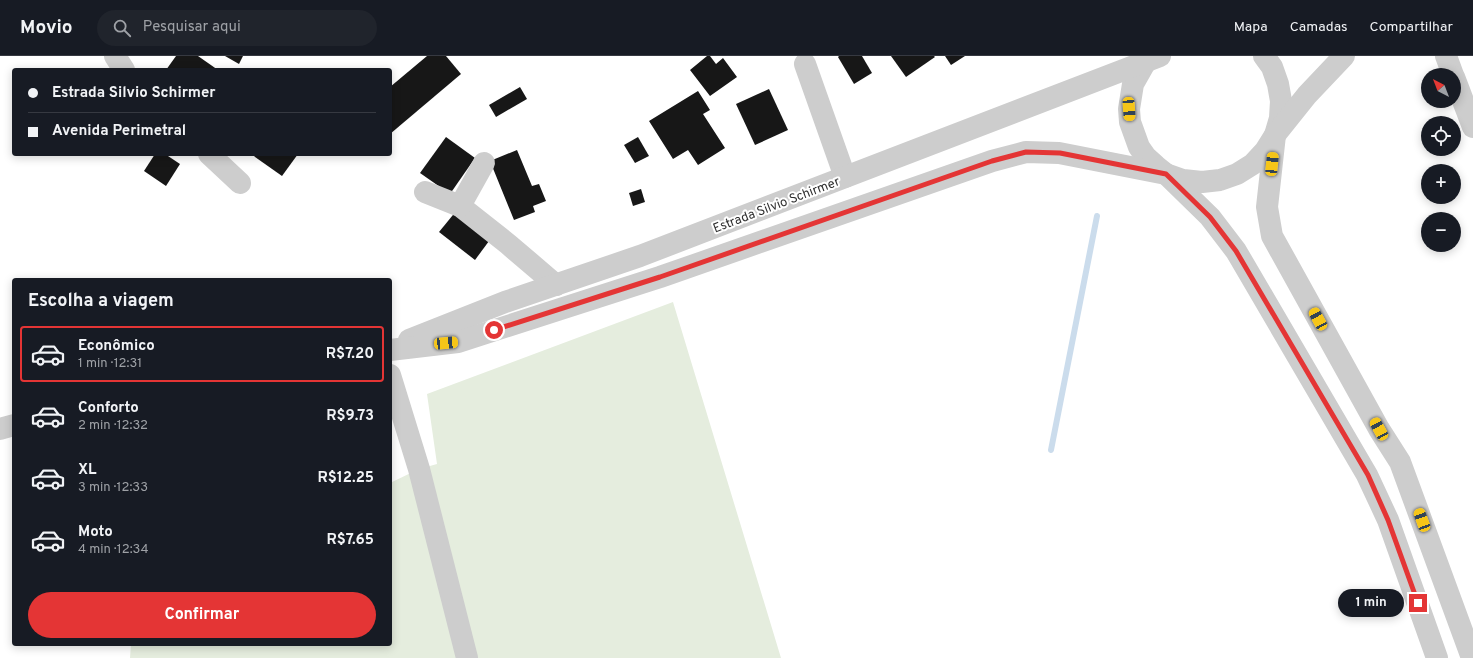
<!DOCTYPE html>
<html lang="pt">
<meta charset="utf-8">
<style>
body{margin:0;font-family:Overpass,sans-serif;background:#20242c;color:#f1f3f6;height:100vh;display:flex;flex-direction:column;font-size:15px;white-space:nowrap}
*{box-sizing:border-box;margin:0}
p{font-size:13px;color:#9ea1a6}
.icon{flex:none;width:22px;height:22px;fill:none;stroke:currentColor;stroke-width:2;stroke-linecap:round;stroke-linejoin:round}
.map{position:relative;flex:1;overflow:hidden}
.panel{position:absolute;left:12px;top:222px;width:380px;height:368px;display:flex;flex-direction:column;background:#171b24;border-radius:4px;box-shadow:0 2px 10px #0003}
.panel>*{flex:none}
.banner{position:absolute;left:12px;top:12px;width:380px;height:88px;border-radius:4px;box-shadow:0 2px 10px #0003;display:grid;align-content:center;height:88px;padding:0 16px;background:#171b24}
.needle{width:26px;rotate:318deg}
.tools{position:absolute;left:1421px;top:12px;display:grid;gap:8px}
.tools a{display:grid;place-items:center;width:40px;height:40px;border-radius:50%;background:#171b24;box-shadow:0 2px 10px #0003;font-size:20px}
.end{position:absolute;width:18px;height:18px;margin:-9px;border:5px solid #e43535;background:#fff;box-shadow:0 0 0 2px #fff}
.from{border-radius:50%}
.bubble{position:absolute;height:28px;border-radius:14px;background:#171b24;box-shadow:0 2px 10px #0003;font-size:13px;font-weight:700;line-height:28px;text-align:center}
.car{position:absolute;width:12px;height:24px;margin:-12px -6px;border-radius:5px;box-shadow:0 0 3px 1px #0007;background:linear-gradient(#f5c518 24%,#345 0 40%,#f5c518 0 76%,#345 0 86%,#f5c518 0)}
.banner b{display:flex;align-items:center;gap:14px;height:38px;font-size:15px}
.banner b+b{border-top:1px solid #363941}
.banner i{width:10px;height:10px;background:#f1f3f6}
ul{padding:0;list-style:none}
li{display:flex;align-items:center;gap:12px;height:56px;margin:0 8px 6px;padding:0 8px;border:2px solid transparent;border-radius:4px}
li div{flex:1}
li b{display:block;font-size:15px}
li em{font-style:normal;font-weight:700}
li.selected{border-color:#e43535}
li>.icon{width:36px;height:36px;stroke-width:1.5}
h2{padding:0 16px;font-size:18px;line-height:48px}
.action{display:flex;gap:8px;margin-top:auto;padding:8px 16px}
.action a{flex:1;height:46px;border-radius:24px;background:#e43535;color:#fff;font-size:16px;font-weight:700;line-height:46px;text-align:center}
header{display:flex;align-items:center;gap:24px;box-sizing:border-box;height:56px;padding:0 20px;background:#171b24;border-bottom:1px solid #363941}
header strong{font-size:19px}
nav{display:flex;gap:22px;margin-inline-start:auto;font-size:14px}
.search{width:280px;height:36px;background:#20242c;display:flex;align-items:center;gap:10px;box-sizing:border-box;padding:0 14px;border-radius:22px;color:#9ea1a6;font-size:15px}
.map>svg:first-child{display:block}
.green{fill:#e5edde}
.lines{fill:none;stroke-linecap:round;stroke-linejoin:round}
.stream{stroke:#cbdcec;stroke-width:6}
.building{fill:#171717}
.minor{stroke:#cdcdcd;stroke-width:22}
.route{stroke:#e43535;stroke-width:5}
.labels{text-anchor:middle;stroke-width:4;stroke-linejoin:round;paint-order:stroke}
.street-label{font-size:13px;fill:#303030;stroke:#fff}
</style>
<header>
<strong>Movio</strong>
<div class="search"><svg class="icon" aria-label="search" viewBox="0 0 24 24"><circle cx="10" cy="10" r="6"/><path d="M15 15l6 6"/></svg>Pesquisar aqui</div>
<nav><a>Mapa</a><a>Camadas</a><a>Compartilhar</a></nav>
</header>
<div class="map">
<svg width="1473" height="602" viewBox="0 0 1473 602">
<rect width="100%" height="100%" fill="#fff"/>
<path class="green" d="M673,246l108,356h-651l1,-14h259v-161l29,-14 18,-5 -10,-70z"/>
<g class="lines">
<path class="stream" d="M1051,394l46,-234"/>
</g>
<g class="building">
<path d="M176,0h22l20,14h-52z"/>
<path d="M225,0h18l-4,8z"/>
<path d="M427,0h19l15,18 -71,60v-47z"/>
<path d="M707,0h3l6,8 7,-6 14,19 -27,19 -20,-26z"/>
<path d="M839,0h23l10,17 -18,11 -16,-27z"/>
<path d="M891,0h43l1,1 -29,20z"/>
<path d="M945,0h20l-14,9z"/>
<path d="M520,31l7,12 -31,18 -7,-12z"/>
<path d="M769,33l19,41 -33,15 -19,-41z"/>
<path d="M698,35l12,19 -7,4 22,34 -27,17 -10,-15 -15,9 -24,-38z"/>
<path d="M446,81l29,21 -25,36 -30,-21z"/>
<path d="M638,81l11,19 -14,7 -11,-18z"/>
<path d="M517,94l15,36 7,-2 7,17 -13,5 2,6 -21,8 -24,-59z"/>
<path d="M155,98h10l15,10 -14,22 -22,-15z"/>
<path d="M251,98h47l-16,22z"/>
<path d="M641,133l4,13 -12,4 -4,-13z"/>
<path d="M457,154l35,27 -17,23 -36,-28z"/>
</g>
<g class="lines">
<g class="minor">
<path d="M115,0l9,14"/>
<path d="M1264,0l8,11 6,17 3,17 -1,17 -5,17 -8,72 5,29 107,193 21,33 72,196"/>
<path d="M1446,0l7,19"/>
<path d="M1146,5l-13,23 -4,25 1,13 9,25 7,10 10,9 10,8 44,43 26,34 131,224 21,45 49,138"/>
<path d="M805,8l40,113"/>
<path d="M1454,21l19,50"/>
<path d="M209,98l31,29"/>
<path d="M425,136l35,14 48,38 48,41"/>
<path d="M460,150l24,-43"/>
<path d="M409,284l96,-38 135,-46 520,-200"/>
<path d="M390,294l68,-8 202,-65 332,-116 34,-9 33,1 107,21 17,6 19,2 18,-2 17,-6 16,-10 12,-13 10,-16 32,-40 37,-39"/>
<path d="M390,319l29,94 48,189"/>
<path d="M0,373l14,-4"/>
</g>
</g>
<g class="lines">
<path class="route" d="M494,274l166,-53 332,-116 34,-9 34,1 106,21 44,43 26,34 132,224 20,45 30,83"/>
</g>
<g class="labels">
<g class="street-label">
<text transform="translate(776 148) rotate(-21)" y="5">Estrada Silvio Schirmer</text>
</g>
</g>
</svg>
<div class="tools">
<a><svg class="needle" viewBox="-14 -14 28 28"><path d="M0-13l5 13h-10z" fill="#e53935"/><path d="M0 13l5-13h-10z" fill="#9ea1a6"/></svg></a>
<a><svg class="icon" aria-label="locate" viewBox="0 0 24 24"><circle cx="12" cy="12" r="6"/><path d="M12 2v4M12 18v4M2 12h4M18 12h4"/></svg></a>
<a>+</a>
<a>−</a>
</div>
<i class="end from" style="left:494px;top:274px"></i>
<i class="end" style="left:1418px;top:547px"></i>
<div class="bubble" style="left:1338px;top:533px;width:66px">1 min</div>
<i class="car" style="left:1129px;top:53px;rotate:176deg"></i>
<i class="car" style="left:1272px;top:108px;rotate:6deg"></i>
<i class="car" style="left:1318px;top:263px;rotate:331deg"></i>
<i class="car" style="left:446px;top:287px;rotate:85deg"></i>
<i class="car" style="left:1379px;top:373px;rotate:331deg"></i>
<i class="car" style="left:1422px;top:464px;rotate:340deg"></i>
<div class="banner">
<b><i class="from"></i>Estrada Silvio Schirmer</b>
<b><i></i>Avenida Perimetral</b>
</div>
<section class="panel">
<h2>Escolha a viagem</h2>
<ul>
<li class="selected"><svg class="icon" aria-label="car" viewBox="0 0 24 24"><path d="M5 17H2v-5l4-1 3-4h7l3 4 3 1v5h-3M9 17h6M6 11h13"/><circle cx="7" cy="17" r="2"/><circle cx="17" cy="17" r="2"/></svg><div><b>Econômico</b><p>1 min · 12:31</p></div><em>R$7.20</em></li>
<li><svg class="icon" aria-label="car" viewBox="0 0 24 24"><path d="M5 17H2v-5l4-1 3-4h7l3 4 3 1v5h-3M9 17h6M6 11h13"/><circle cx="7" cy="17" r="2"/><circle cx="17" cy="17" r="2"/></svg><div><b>Conforto</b><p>2 min · 12:32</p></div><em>R$9.73</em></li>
<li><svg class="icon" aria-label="car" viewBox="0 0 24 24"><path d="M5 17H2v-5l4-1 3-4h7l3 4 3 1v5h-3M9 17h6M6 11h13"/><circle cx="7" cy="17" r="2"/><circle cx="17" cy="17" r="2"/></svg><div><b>XL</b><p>3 min · 12:33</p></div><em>R$12.25</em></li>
<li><svg class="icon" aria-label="car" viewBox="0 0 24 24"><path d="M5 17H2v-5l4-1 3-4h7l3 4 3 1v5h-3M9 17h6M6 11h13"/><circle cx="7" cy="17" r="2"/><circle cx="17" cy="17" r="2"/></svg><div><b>Moto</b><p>4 min · 12:34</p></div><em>R$7.65</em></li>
</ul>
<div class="action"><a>Confirmar</a></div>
</section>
</div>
